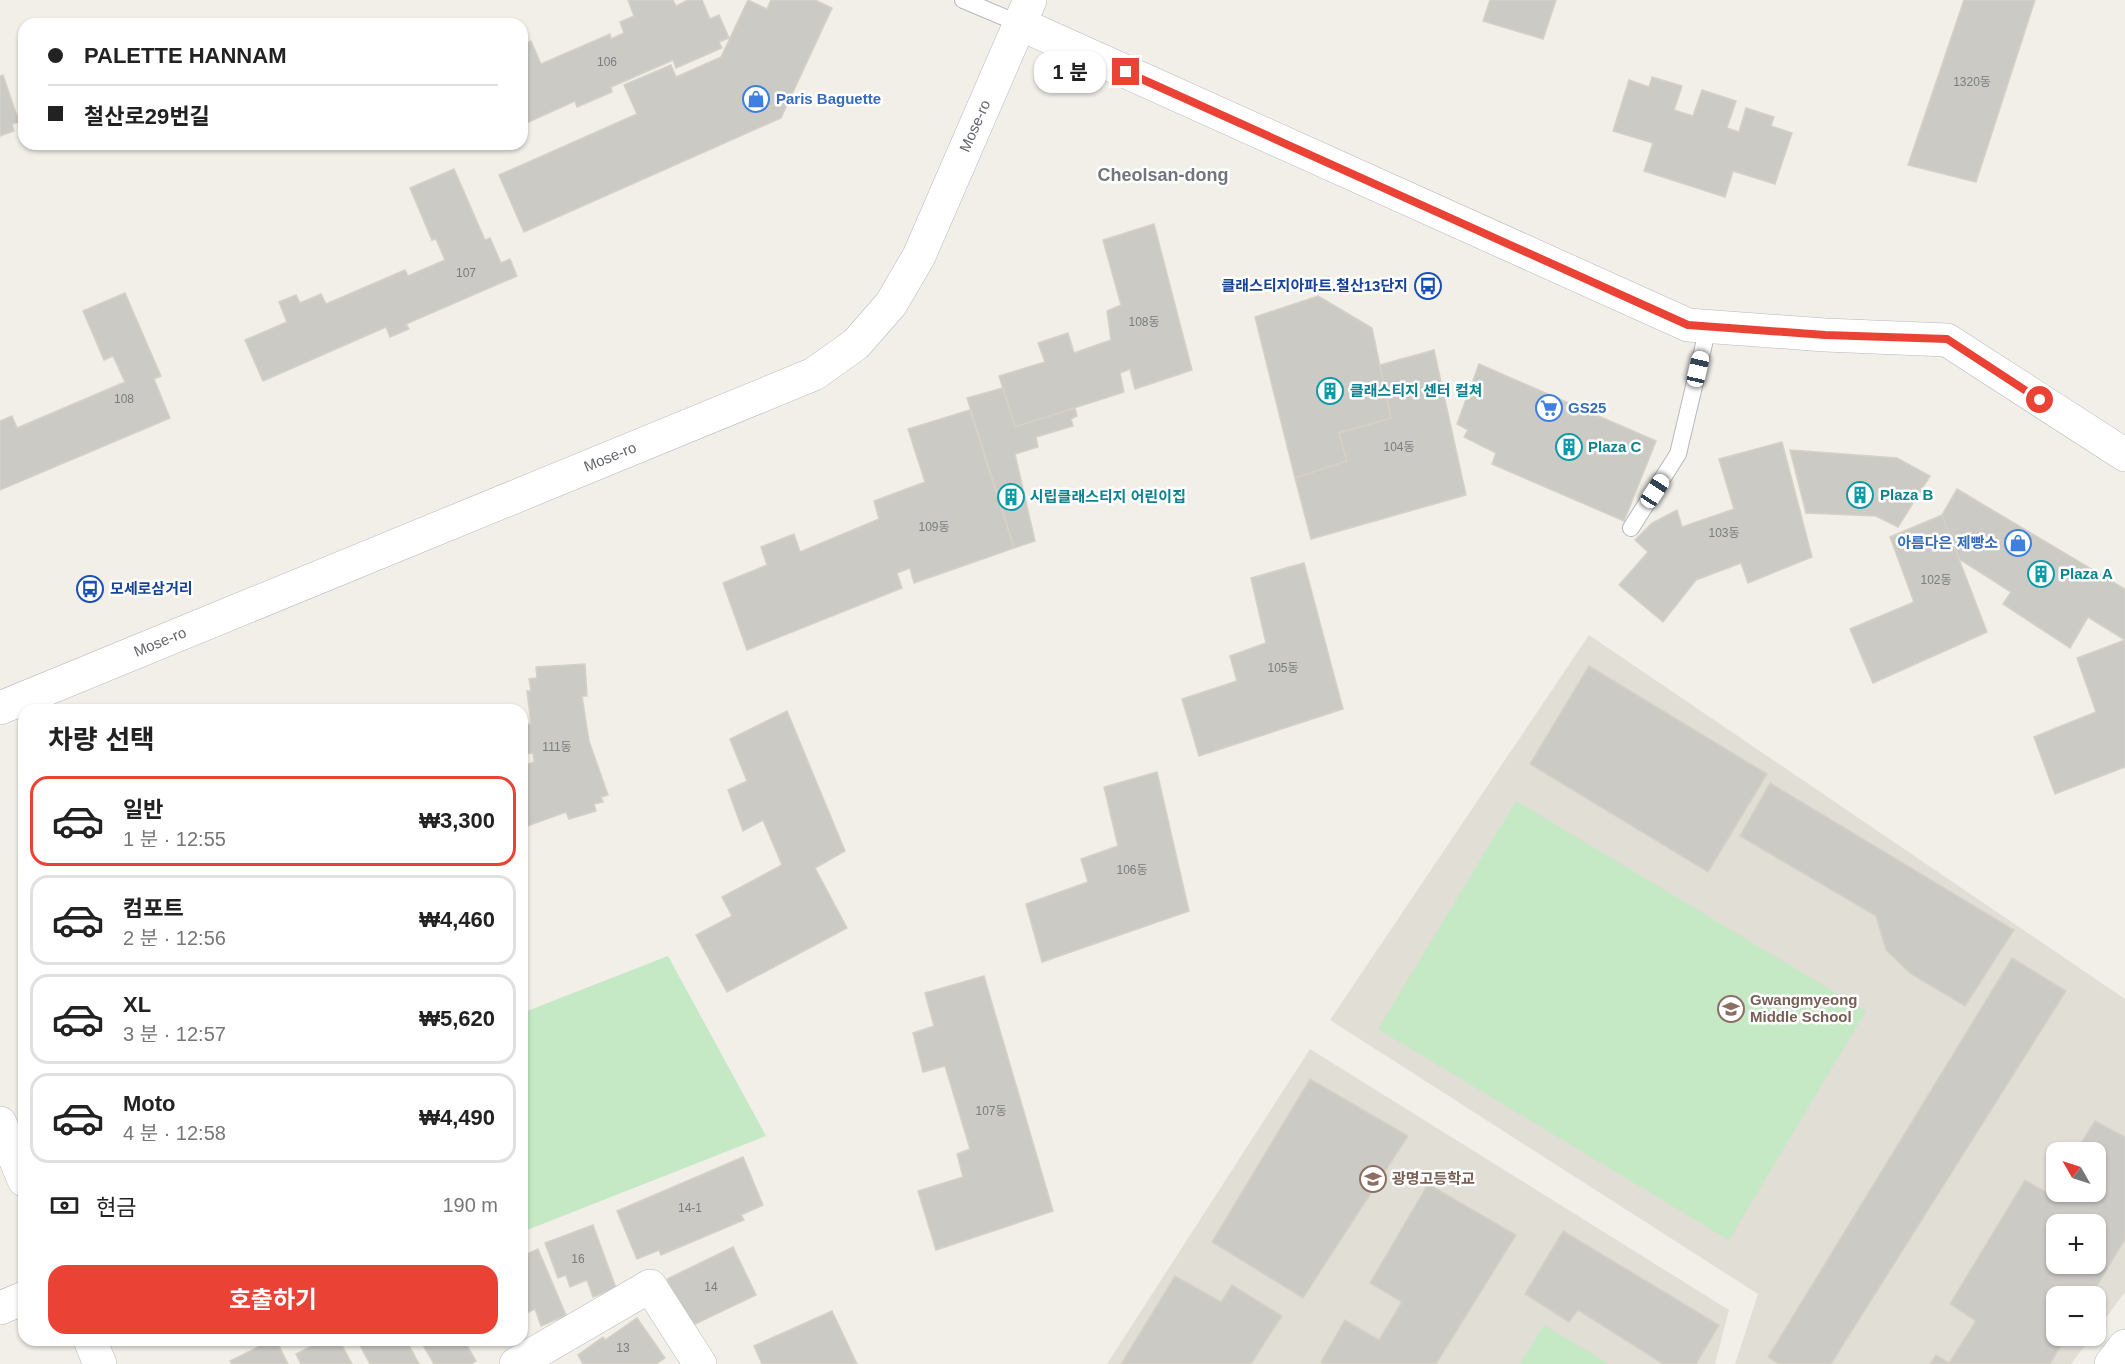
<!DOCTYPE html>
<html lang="ko">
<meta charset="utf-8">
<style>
body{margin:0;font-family:Arial,"Noto Sans KR",sans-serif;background:#f2f2f2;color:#222;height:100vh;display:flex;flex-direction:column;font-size:22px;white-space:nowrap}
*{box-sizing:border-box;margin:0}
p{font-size:20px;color:#767676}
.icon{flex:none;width:33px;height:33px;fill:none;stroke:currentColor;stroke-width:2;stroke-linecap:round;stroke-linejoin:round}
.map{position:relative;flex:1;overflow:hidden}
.details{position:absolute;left:18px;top:704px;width:510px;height:642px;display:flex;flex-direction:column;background:#fff;border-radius:18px;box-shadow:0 2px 4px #0004}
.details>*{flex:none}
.banner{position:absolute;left:18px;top:18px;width:510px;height:132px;border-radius:18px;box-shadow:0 2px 4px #0004;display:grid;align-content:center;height:132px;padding:0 30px;background:#fff}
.needle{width:39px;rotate:309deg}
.tools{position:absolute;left:2046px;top:1142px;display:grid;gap:12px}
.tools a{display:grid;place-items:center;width:60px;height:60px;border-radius:12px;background:#fff;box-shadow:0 2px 4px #0004;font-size:30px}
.end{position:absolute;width:27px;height:27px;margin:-14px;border:8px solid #ea4335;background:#fff;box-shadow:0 0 0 3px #fff}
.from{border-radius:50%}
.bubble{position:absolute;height:42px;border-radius:18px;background:#fff;box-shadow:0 2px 4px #0004;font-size:20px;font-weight:700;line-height:42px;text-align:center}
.car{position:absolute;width:18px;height:36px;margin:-18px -9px;border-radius:8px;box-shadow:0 0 4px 2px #0007;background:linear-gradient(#fff 24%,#345 0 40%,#fff 0 76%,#345 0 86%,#fff 0)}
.banner b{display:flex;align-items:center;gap:21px;height:57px;font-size:22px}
.banner b+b{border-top:2px solid #e0e0e0}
.banner i{width:15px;height:15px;background:#222}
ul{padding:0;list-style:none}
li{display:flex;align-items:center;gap:18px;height:90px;margin:0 12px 9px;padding:0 18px;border:3px solid #e0e0e0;border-radius:18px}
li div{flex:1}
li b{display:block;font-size:22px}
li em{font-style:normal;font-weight:700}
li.on{border-color:#ea4335}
li>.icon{width:54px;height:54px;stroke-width:1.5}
h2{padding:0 30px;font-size:27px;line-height:72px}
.pay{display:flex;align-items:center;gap:15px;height:66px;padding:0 30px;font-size:22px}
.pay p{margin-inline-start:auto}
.button{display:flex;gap:12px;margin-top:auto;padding:12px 30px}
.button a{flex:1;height:69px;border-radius:18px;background:#ea4335;color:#fff;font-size:24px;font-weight:700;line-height:69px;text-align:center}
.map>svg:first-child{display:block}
.education{fill:#e1ded6;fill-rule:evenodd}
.green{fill:#c5e8c5}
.building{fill:#cccac5;stroke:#d6d1c6;stroke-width:1.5;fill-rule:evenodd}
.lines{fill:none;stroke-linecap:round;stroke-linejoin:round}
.lane-casing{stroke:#b5b8bc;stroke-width:18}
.street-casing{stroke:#b5b8bc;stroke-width:34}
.secondary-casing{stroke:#b6babf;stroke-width:34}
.lane{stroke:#fff;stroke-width:16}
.street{stroke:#fff;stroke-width:33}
.secondary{stroke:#fff;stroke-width:33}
.route{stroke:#ea4335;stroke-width:8}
.labels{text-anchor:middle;stroke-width:5;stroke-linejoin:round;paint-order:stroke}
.number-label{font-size:12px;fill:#7a7d7f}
.shop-label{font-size:15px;font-weight:bold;fill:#366cbe;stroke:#fff;text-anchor:start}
.street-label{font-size:15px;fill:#5f6368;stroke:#fff}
.transit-label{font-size:15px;font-weight:bold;fill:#164399;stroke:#fff;text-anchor:end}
.culture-label{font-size:15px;font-weight:bold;fill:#0d838f;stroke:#fff;text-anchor:start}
.education-label{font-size:15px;font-weight:bold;fill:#785e54;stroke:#fff;text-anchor:start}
.quarter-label{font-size:18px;font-weight:bold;fill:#70757a;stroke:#fff}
</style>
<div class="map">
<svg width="2125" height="1364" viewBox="0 0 2125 1364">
<rect width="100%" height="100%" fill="#f1efe8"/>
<g class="education">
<path d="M1589,635l536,364v293l-29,39v-35h-40v39h37l-22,29h-336l23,-70 -428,-274zM2056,1152h40v39h-40zM2056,1224h40v39h-40z"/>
<path d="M1310,1049l419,261 -14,54h-608z"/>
</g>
<g class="green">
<path d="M1516,801l350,210 -137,229 -351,-211z"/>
<path d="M668,956l98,180 -244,96v-219z"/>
<path d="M1544,1325l65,39h-89z"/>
</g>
<g class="building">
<path d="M628,0h45l3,6 12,-6h14l8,19 9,-4 10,23 -10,4 3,6 -46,20 -3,-8 -62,27 1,5 -35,15 -2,-6 -53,24v-80l9,-4 10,23 69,-30 1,5 13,-6 -4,-11 14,-6z"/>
<path d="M748,0l19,9 4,-9h44l17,8 -51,110 -257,114 -25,-57 138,-61 -13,-29 47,-20 5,12 45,-20z"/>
<path d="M1490,0h66l-13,39 -60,-18z"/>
<path d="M1964,0h71l-59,182 -68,-17z"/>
<path d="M3,75l16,47 -7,2 2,7 -14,5v-60z"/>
<path d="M1652,77l30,9 -8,24 19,6 9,-26 34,11 -9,27 12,4 7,-24 28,9 -3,9 21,7 -17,51 -42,-13 -8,26 -81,-26 9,-28 -40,-12 16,-51 20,7z"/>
<path d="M454,169l31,71 5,-2 11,25 9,-4 7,17 -111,48 3,5 -19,8 -4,-10 -123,54 -18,-41 42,-18 -8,-20 17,-7 4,8 21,-9 5,10 79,-34 3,6 37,-16 -9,-21 -4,1 -22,-52z"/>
<path d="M1154,224l38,146 -57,19 -5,-20 -10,4 4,19 -109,35 -16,-51 46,-14 -7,-19 30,-10 6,20 37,-13 -4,-29 14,-6 -18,-65z"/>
<path d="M125,293l36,83 -7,3 16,39 -170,72v-69l12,-5 5,12 108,-46 -12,-26 -9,4 -21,-49z"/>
<path d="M1318,296l54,32 19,90 -52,15 8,28 -52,17 -40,-161z"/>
<path d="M1434,350l32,145 -155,44 -16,-61 52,-17 -8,-28 52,-15 -11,-53z"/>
<path d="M1479,364l177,77 -32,80 -132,-57 4,-11 -32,-16 4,-7 -11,-6z"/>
<path d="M1003,388l12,39 60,-19 2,8 -6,3 2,7 -37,11 2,10 -23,7 20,87 -21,7 -47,-150z"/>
<path d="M970,410l44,138 -100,35 -4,-15 -13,5 5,15 -155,62 -24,-67 44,-18 -6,-18 33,-13 6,18 79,-33 -5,-18 51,-19 -17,-53z"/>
<path d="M1782,442l30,115 -64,26 -7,-20 -45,17 -33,42 -44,-37 29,-33 -13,-12 17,-17 25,-13 5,17 52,-18 -15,-50z"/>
<path d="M1790,450l107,8 33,18 -32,51 -22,-11 -70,-3z"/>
<path d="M1957,489l168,100v51l-37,-23 -18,31 -67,-44 8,-12 -52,-33 -17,-44z"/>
<path d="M1942,515l45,117 -114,51 -23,-54 64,-27 -24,-65z"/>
<path d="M1304,563l39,146 -144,47 -17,-57 55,-18 -7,-25 36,-13 -15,-65z"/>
<path d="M2125,640v127l-70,27 -21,-57 62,-25 -19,-54z"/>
<path d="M585,664l2,32h-5l7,45 19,54 -7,2 2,5 -9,2 2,7 -27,8 -3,-7 -44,16v-62l12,-4 -1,-9 -11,1v-29l9,-1 -4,-33h4l-2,-12 8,-1 -1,-11z"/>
<path d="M1589,666l178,108 -59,98 -178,-108z"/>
<path d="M787,711l58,140 -30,17 32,60 -120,64 -31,-57 36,-19 -10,-19 60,-32 -19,-45 -20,11 -15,-41 19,-9 -17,-42z"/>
<path d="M1157,772l32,139 -147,51 -16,-58 62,-22 -7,-23 37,-13 -14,-59z"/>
<path d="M1770,783l244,147 -49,76 -54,-32 -25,-24 -10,-34 -136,-80z"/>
<path d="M2012,958l54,33 -235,373h-52l-11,-7z"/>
<path d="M984,976l69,235 -117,39 -18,-59 45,-14 -6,-23 13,-5 -25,-83 -22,6 -10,-39 21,-7 -9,-33z"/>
<path d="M1310,1079l98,57 -105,162 -91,-56z"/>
<path d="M2095,1121l30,16v102l-34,57h-35v39h11l-17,29h-120l6,-9 13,8 27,-42 -26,-17 75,-124 24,14 7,-12v9h40v-39h-21zM2056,1224h40v39h-40z"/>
<path d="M743,1157l20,48 -22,10 3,5 -83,35 -2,-5 -22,9 -20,-48z"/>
<path d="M1428,1184l88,51 -80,129h-113l-2,-2 24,-42 34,20 23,-38 -32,-19z"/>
<path d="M593,1225l23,63 -23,9 -6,-17 -17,7 -4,-12 -8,3 -13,-35z"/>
<path d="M1563,1231l156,94 -23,39h-33l-85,-54 -9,12 -44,-28z"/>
<path d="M733,1247l23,48 -67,32 -22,-48z"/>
<path d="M538,1249l28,66 -25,11 -6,-17 -13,6v-59z"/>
<path d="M1175,1276l46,26 11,-17 50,31 -31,48h-130z"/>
<path d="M832,1311l25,53h-95l-8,-18z"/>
<path d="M637,1318l28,40 -9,6h-73l-5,-9 25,-18 2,3z"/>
<path d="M272,1340h4l12,24h-56l-2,-3z"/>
<path d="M323,1340h16l13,24h-51l-5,-10z"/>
<path d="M357,1340h49l13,24h-49z"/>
<path d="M420,1340h53l-7,4 10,17 -5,3h-37z"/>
</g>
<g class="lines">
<defs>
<g id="lane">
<path d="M963,0l57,24"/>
<path d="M1631,528l47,-74 30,-127"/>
</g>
<g id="street">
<path d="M1020,24l668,301 137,10 122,5 178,115"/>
<path d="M0,1308l24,-10"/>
<path d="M516,1364l134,-78 50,78"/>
<path d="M2111,1364l14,-18"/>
</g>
<g id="secondary">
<path d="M0,708l814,-334 42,-30 35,-40 28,-48 111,-256"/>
<path d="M0,1123l24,57"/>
<path d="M90,1340l10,24"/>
</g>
</defs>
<use href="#lane" class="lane-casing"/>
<use href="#street" class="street-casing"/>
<use href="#secondary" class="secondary-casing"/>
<use href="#lane" class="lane"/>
<use href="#street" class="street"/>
<use href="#secondary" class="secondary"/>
</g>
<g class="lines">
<path class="route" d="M1126,72l562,253 137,10 122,4 93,61"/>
</g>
<defs>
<symbol id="shop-ring" viewBox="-11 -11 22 22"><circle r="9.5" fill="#fff" stroke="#3f7fe0" stroke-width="1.5"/><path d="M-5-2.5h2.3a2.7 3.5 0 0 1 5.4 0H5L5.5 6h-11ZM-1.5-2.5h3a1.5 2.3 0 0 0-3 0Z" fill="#3f7fe0"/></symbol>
<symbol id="bus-ring" viewBox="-11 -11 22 22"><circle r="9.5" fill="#fff" stroke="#1a4fb4" stroke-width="1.5"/><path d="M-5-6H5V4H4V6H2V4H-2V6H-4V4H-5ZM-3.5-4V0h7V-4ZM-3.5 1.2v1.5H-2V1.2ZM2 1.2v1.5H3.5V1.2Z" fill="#1a4fb4"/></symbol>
<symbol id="building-ring" viewBox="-11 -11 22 22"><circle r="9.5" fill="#fff" stroke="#0f9aa8" stroke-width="1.5"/><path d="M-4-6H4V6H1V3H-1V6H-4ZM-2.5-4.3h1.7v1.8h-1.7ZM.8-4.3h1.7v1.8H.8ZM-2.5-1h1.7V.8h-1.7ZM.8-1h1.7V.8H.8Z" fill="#0f9aa8"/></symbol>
<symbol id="supermarket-ring" viewBox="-11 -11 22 22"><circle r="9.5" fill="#fff" stroke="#3f7fe0" stroke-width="1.5"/><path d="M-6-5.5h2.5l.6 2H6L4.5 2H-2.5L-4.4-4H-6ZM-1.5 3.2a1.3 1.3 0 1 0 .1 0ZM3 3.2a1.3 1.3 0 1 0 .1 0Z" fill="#3f7fe0"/></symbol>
<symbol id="school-ring" viewBox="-11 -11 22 22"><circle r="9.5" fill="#fff" stroke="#8d6e63" stroke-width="1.5"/><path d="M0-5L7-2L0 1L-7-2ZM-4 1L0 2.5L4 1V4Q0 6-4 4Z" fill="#8d6e63"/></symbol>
</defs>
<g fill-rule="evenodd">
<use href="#shop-ring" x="741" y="84" width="30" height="30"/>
<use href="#bus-ring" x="1413" y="271" width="30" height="30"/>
<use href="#building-ring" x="1315" y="376" width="30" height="30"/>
<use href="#supermarket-ring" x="1534" y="393" width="30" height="30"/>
<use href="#building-ring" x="1554" y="432" width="30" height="30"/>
<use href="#building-ring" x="1845" y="480" width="30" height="30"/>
<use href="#building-ring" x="996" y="482" width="30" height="30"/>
<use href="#shop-ring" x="2003" y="528" width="30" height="30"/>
<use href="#building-ring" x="2026" y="559" width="30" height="30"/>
<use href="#bus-ring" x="75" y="574" width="30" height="30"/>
<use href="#school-ring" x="1716" y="994" width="30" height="30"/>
<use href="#school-ring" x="1358" y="1164" width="30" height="30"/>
</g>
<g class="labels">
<g class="number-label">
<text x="607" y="66">106</text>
<text x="1972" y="86">1320동</text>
<text x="466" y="277">107</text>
<text x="1144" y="326">108동</text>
<text x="124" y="403">108</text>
<text x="1399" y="451">104동</text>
<text x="934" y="531">109동</text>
<text x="1724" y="537">103동</text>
<text x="1936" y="584">102동</text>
<text x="1283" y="672">105동</text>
<text x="557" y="751">111동</text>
<text x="1132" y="874">106동</text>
<text x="991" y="1115">107동</text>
<text x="690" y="1212">14-1</text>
<text x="578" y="1263">16</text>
<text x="711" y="1291">14</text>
<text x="623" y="1352">13</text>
</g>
<g class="shop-label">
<text x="776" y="104">Paris Baguette</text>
<text x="1568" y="413">GS25</text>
<text x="1998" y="548" text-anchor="end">아름다은 제빵소</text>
</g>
<g class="street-label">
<text transform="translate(975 126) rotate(-66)" y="5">Mose-ro</text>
<text transform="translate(610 457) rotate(-22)" y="5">Mose-ro</text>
<text transform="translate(160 642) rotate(-22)" y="5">Mose-ro</text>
</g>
<g class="transit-label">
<text x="1408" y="291">클래스티지아파트.철산13단지</text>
<text x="110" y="594" text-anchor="start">모세로삼거리</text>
</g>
<g class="culture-label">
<text x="1350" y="396">클래스티지 센터 컬쳐</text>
<text x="1588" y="452">Plaza C</text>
<text x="1880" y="500">Plaza B</text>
<text x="1030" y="502">시립클래스티지 어린이집</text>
<text x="2060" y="579">Plaza A</text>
</g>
<g class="education-label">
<text x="1750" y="1005">Gwangmyeong<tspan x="1750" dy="17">Middle School</tspan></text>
<text x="1392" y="1184">광명고등학교</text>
</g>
<g class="quarter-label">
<text x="1163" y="181">Cheolsan-dong</text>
</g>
</g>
</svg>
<div class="tools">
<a><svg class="needle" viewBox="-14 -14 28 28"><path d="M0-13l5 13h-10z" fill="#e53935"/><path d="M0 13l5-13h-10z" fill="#767676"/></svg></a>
<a>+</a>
<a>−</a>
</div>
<i class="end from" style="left:2040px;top:400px"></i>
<i class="end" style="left:1126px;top:72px"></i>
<div class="bubble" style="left:1034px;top:51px;width:72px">1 분</div>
<i class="car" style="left:1698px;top:369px;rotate:13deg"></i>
<i class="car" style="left:1655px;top:491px;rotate:33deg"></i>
<div class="banner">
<b><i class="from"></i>PALETTE HANNAM</b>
<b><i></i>철산로29번길</b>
</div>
<section class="details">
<h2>차량 선택</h2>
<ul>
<li class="on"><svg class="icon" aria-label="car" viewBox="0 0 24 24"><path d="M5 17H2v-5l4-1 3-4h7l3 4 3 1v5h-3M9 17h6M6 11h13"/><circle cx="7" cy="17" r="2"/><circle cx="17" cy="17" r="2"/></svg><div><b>일반</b><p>1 분 · 12:55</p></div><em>₩3,300</em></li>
<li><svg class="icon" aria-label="car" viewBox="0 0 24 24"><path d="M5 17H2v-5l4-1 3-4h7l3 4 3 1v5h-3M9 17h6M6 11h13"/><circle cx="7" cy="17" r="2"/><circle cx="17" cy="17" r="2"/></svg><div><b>컴포트</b><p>2 분 · 12:56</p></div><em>₩4,460</em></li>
<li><svg class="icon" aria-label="car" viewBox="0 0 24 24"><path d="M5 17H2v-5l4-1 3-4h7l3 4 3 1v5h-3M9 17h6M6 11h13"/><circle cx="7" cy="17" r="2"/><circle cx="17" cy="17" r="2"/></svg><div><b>XL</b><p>3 분 · 12:57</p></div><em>₩5,620</em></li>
<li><svg class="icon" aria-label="car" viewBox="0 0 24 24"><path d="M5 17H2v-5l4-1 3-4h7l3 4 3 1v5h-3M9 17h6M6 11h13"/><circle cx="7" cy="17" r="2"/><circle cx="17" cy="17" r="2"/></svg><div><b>Moto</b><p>4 분 · 12:58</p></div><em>₩4,490</em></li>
</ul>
<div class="pay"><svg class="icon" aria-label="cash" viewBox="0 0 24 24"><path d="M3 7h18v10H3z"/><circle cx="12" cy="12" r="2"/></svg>현금<p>190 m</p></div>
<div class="button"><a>호출하기</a></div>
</section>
</div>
